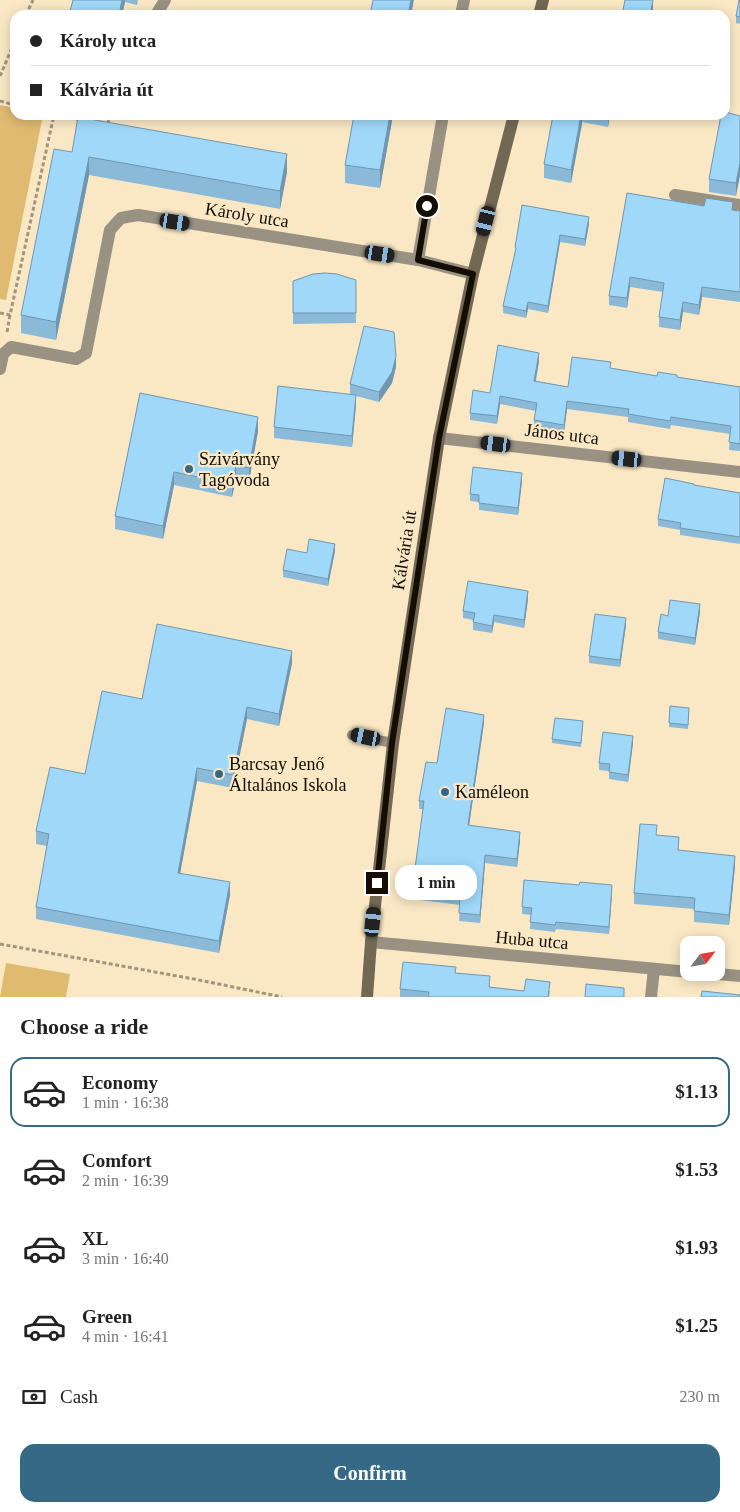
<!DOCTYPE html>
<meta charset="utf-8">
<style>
body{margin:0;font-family:Georgia,serif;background:#f2f2f2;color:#222;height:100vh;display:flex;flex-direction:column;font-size:19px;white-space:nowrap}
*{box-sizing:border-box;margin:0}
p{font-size:16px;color:#767676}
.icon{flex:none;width:28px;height:28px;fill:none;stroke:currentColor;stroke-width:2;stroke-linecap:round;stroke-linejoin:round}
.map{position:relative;height:997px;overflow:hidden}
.details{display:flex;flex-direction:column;background:#fff;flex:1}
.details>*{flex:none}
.guide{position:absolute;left:10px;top:10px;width:720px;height:110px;border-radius:15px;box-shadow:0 2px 12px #0003;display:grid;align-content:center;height:110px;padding:0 20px;background:#fff}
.needle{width:32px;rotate:59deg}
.buttons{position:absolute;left:680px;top:936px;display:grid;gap:10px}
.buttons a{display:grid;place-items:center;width:45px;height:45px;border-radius:10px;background:#fff;box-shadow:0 2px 12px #0003;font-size:25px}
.end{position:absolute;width:22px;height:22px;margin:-11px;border:6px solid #130d03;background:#fff;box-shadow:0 0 0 2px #fff}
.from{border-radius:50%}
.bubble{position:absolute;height:35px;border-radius:15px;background:#fff;box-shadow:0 2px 12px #0003;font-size:16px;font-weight:700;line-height:35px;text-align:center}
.car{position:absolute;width:15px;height:30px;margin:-15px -8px;border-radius:6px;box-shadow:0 0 4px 1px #0007;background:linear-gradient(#222 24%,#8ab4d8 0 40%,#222 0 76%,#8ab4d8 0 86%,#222 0)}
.guide b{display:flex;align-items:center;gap:18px;height:48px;font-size:19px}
.guide b+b{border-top:1px solid #e0e0e0}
.guide i{width:12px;height:12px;background:#222}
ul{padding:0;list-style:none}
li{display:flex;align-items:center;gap:15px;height:70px;margin:0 10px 8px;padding:0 10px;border:2px solid transparent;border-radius:15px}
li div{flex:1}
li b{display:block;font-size:19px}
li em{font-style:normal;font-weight:700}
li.selected{border-color:#366986}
li>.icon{width:45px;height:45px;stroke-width:1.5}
h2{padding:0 20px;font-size:22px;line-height:60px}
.pay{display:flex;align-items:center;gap:12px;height:55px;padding:0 20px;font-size:19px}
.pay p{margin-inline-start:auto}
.primary-button{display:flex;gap:10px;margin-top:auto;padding:10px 20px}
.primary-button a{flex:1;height:58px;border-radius:15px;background:#366986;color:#fff;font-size:20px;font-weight:700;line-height:58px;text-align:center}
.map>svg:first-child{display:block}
.green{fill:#dfba71}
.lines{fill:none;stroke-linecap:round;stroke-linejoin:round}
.path{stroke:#a2957b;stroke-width:3;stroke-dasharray:4 2.5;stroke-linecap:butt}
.lane{stroke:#999283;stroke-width:10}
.street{stroke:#999283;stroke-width:12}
.secondary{stroke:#736853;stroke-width:12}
.wall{fill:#8abad7}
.shaded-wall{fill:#7097af}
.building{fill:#a0d8fa;stroke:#7097af}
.route{stroke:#130d03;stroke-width:6}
.poi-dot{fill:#366986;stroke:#fae8c5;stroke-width:2}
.labels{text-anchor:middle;stroke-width:4.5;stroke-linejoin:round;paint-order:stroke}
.street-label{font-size:18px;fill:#130d03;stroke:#fae8c5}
.poi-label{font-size:18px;fill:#130d03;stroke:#fae8c5;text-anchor:start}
</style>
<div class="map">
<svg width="740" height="997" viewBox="0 0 740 997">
<rect width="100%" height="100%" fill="#fae8c5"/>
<g class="green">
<path d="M0,105l15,3v7h28l-37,185 -6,-1z"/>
<path d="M6,963l64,11 -4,23h-66z"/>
</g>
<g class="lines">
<g class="path">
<path d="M26,15l7,-15"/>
<path d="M0,76l15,-35"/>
<path d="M0,101l15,4"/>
<path d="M57,115l24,5"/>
<path d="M108,124l2,-9"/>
<path d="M0,313l10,2 44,-200"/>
<path d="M7,332l3,-17"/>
<path d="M0,944l194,35 88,18"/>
</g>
<path class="lane" d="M352,735l41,8"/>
<g class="street">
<path d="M156,15l9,-15"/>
<path d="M461,15l3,-15"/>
<path d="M675,195l65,10"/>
<path d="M418,260l25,-145"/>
<path d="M0,369l3,-15 8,-7 65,12 10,-6 24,-123 11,-12 17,-3 280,45 55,14"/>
<path d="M439,438l301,34"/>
<path d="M371,942l318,30"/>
<path d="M695,972l45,4"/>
<path d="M651,997l3,-28"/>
</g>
<g class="secondary">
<path d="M539,15l4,-15"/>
<path d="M367,997l4,-55 22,-199 46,-305 34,-164 41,-159"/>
</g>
</g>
<g class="wall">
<path d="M73,0h65l-1,5 -12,-3 -3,13h-53z"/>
<path d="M740,0v24l-4,-1v-7z"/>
<path d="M354,115h39l-13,73 -35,-5v-18z"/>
<path d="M553,115h57l-2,12 -26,-5 -11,61 -27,-5v-14z"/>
<path d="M740,116l-4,80 -27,-4v-13z"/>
<path d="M72,152l215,20 -7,37 -191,-34 -33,165 -35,-7v-18z"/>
<path d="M627,193l113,18v91l-38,-5 -3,18 -16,-3 -3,18 -21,-3v-10l4,-25 -33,-5 -3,21 -18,-3v-9z"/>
<path d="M589,224l-4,22 -25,-4 -12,71 -20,-4 -2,9 -23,-5v-7l12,-53v-6z"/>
<path d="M356,280v43l-63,1v-43z"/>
<path d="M539,361l-3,20 32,6 43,-19 46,8 20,1 63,10v64l-11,-1 1,-16 -59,-9 -1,4 -42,-7v-5l-61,-8 -3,23 -30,-4v-8l2,-9 -36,-7 -3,20 -27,-4v-7l20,-20z"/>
<path d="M396,367l-4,16 -13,19 -23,-6v9l-4,42 -78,-9v-11l76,-33v-10z"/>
<path d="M140,393l118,38 -9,50 -13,-3 -4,19 -58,-12 -11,54 -48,-10v-13z"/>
<path d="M522,481l-4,34 -39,-5v-8l-9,-1v-7z"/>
<path d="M694,485l46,8v51l-60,-9v-5l-22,-4v-7z"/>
<path d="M335,551l-7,35 -45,-9v-7l24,-17z"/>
<path d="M528,599l-4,29 -30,-6 -2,11 -19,-3v-10l-10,-2v-7z"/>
<path d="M700,612l-5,33 -37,-6v-7l10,-16z"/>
<path d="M626,625l-6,42 -31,-4v-7z"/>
<path d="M292,663l-13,63 -32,-7 -14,69 -36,-7 -17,92 50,22 -11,58 -183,-34v-12l11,-61 -11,-2v-13l49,-57 57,-75z"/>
<path d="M670,706l19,2 -1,21 -19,-2z"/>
<path d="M484,723l-15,102 51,15 -3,27 -32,-4 -5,60 -21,-2 1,-16 -48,-6v-8l11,-82h-4v-8l18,-38z"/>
<path d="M583,725l-2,22 -29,-4v-4z"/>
<path d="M633,743l-5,39 -19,-3v-8l-10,-1v-7z"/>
<path d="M657,835l22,15 56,16 -6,59 -35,-3v-13l-60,-5v-11z"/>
<path d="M612,892l-3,42 -53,-5 -1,3 -25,-3 1,-14 -9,-1v-7z"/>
<path d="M456,973l34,14 34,4h26l-1,6h-149v-8z"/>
</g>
<g class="shaded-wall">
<path d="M122,0h3v2l-3,13h-3z"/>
<path d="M411,0h3l-3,15h-3z"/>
<path d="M653,0v15h-3z"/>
<path d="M390,115h3l-13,73v-18z"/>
<path d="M581,115h1v9l-11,59v-13z"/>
<path d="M608,115h2l-2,12z"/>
<path d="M287,154v18l-7,37v-18z"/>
<path d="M89,157v18l-33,165v-18z"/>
<path d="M740,163v13l-4,20v-13z"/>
<path d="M589,217v7l-4,22v-7z"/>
<path d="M560,235v7l-12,71v-7z"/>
<path d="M630,277v10l-3,21v-10z"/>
<path d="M702,287v10l-3,18v-10z"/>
<path d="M528,302v7l-2,9v-7z"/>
<path d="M683,302v10l-3,18v-10z"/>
<path d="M539,353v8l-5,28v-8z"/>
<path d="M396,356v11l-4,16 -13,19v-10z"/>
<path d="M356,395v10l-4,42v-11z"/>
<path d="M500,396v8l-3,20v-8z"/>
<path d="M567,401v8l-3,23v-7z"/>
<path d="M258,417v14l-9,50v-13z"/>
<path d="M236,465v13l-4,19v-13z"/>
<path d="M174,472v13l-11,54v-13z"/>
<path d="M522,473v8l-4,34v-7z"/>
<path d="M335,544v7l-7,35v-7z"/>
<path d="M528,591v8l-4,29v-8z"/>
<path d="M700,604v8l-5,33v-7z"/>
<path d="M494,615v7l-2,11v-7z"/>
<path d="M626,618v7l-6,42v-7z"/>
<path d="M292,651v12l-13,63v-12z"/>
<path d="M247,707v12l-14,69v-13z"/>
<path d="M484,715v8l-16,110v-8z"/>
<path d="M633,736v7l-5,39v-7z"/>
<path d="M197,768v13l-19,104v-12z"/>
<path d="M520,832v8l-3,27v-8z"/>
<path d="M485,855v8l-5,60v-8z"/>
<path d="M735,856v10l-6,59v-10z"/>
<path d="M230,882v13l-11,58v-12z"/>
<path d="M612,885v7l-3,42v-7z"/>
</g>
<g class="building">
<path d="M73,0h49l-3,15h-50z"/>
<path d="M373,0h38l-3,15h-38z"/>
<path d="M625,0h28l-3,15h-28z"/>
<path d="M739,0h1v17l-4,-1z"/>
<path d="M725,112l15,4v47l-4,20 -27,-4 12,-64h4z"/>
<path d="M354,115h36l-10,55 -35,-5z"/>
<path d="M553,115h28l-10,55 -27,-6z"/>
<path d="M78,117l209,37 -7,37 -191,-34 -33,165 -35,-7 33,-166 18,3z"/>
<path d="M627,193l77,13 2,-8 27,4 -1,8 8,1v81l-38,-5 -3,18 -16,-3 -3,18 -21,-3 5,-34 -34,-6 -3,21 -18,-2z"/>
<path d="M522,205l67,12 -4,22 -25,-4 -12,71 -20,-4 -2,9 -23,-5 13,-58 -1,-1z"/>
<path d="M325,273l12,1 19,6v33h-63v-32l20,-7z"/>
<path d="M364,326l30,6 2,24 -4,16 -13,20 -29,-8z"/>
<path d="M498,345l41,8 -5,28 34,6 4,-30 39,5 -1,6 47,8 1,-4 19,3v2l63,10v57l-11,-2 2,-16 -60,-9 -1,4 -42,-7 1,-5 -62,-8 -3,24 -30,-5 3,-17 -37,-7 -3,20 -27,-3 3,-23 17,3z"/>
<path d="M278,386l78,9 -4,41 -78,-9z"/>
<path d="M140,393l118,24 -9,51 -13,-3 -4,19 -58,-12 -11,54 -48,-10z"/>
<path d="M473,467l49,6 -4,35 -39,-5v-8l-9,-1z"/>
<path d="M665,478l29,6v1l46,8v44l-60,-9 1,-5 -23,-4z"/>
<path d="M309,539l26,5 -7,35 -45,-9 4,-21 20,4z"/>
<path d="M468,581l60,10 -4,29 -30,-5 -2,11 -19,-4 2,-9 -12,-2z"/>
<path d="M670,600l30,4 -5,34 -37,-6 3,-18 7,2z"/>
<path d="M595,614l31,4 -6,42 -31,-4z"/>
<path d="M157,624l135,27 -13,63 -32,-7 -14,68 -36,-7 -19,105 52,9 -11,59 -183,-34 13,-73 -13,-3 14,-64 35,7 17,-83 40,8z"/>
<path d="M670,706l19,2 -1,17 -19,-2z"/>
<path d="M446,708l38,7 -16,110 52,7 -3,27 -32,-4 -5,60 -21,-2 1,-16 -48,-6 12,-90h-5l7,-39 11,1z"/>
<path d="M555,718l28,3 -2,22 -29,-4z"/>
<path d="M603,732l30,4 -5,39 -19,-3 1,-8 -11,-1z"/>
<path d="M640,824l17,1 -1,10 23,2 -1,13 57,6 -6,59 -35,-4 1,-13 -61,-5z"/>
<path d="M524,880l55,5 1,-3 32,3 -3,42 -53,-5 -1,3 -25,-3 2,-14 -10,-1z"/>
<path d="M403,962l53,5 -1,6 35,3 -1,11 35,4 2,-12 24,3 -2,15h-120l1,-5 -29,-3z"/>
<path d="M586,984l38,4v9h-39z"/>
<path d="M702,991l38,4v2h-39z"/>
</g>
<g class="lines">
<path class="route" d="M377,883l15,-140 47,-305 34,-164 -55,-14 9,-54"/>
</g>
<g class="poi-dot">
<circle cx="189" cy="469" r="5"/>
<circle cx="219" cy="774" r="5"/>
<circle cx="445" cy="792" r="5"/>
</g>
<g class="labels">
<g class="street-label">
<text transform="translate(247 215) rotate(9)" y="6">Károly utca</text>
<text transform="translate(562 434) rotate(7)" y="6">János utca</text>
<text transform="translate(404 550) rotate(-81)" y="6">Kálvária út</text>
<text transform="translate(532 940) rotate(5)" y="6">Huba utca</text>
</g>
<g class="poi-label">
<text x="199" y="465">Szivárvány<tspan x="199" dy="21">Tagóvoda</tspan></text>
<text x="229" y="770">Barcsay Jenő<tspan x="229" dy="21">Általános Iskola</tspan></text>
<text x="455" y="798">Kaméleon</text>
</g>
</g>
</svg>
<div class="buttons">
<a><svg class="needle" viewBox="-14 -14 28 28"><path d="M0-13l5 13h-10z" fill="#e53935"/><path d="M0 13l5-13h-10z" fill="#767676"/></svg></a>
</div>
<i class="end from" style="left:427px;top:206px"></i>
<i class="end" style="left:377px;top:883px"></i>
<div class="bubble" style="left:395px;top:865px;width:82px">1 min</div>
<i class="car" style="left:486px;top:221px;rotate:194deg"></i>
<i class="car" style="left:175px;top:222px;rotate:99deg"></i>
<i class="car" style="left:380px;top:254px;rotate:99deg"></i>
<i class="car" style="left:496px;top:444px;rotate:277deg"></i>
<i class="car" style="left:627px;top:459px;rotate:276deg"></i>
<i class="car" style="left:366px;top:737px;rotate:282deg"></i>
<i class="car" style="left:373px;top:922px;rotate:6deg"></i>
<div class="guide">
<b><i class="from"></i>Károly utca</b>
<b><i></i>Kálvária út</b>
</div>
</div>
<section class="details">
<h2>Choose a ride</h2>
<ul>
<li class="selected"><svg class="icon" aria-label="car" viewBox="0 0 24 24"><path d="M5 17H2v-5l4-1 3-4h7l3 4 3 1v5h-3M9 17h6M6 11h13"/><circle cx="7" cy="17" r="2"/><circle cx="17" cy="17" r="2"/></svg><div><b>Economy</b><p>1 min · 16:38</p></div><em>$1.13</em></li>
<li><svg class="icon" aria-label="car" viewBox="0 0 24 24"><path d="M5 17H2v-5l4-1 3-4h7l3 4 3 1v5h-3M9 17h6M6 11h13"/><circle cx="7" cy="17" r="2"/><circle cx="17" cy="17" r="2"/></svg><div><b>Comfort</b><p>2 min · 16:39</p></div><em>$1.53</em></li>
<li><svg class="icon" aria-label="car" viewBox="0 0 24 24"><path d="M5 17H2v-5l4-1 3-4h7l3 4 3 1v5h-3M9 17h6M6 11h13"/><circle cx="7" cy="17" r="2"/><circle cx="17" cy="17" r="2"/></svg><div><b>XL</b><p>3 min · 16:40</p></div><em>$1.93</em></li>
<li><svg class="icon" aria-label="car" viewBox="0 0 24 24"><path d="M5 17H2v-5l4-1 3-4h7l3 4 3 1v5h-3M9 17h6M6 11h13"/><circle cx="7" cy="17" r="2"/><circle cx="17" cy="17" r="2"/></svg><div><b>Green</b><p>4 min · 16:41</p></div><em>$1.25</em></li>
</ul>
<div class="pay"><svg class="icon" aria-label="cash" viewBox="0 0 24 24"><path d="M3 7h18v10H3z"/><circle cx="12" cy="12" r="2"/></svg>Cash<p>230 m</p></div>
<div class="primary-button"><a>Confirm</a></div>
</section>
